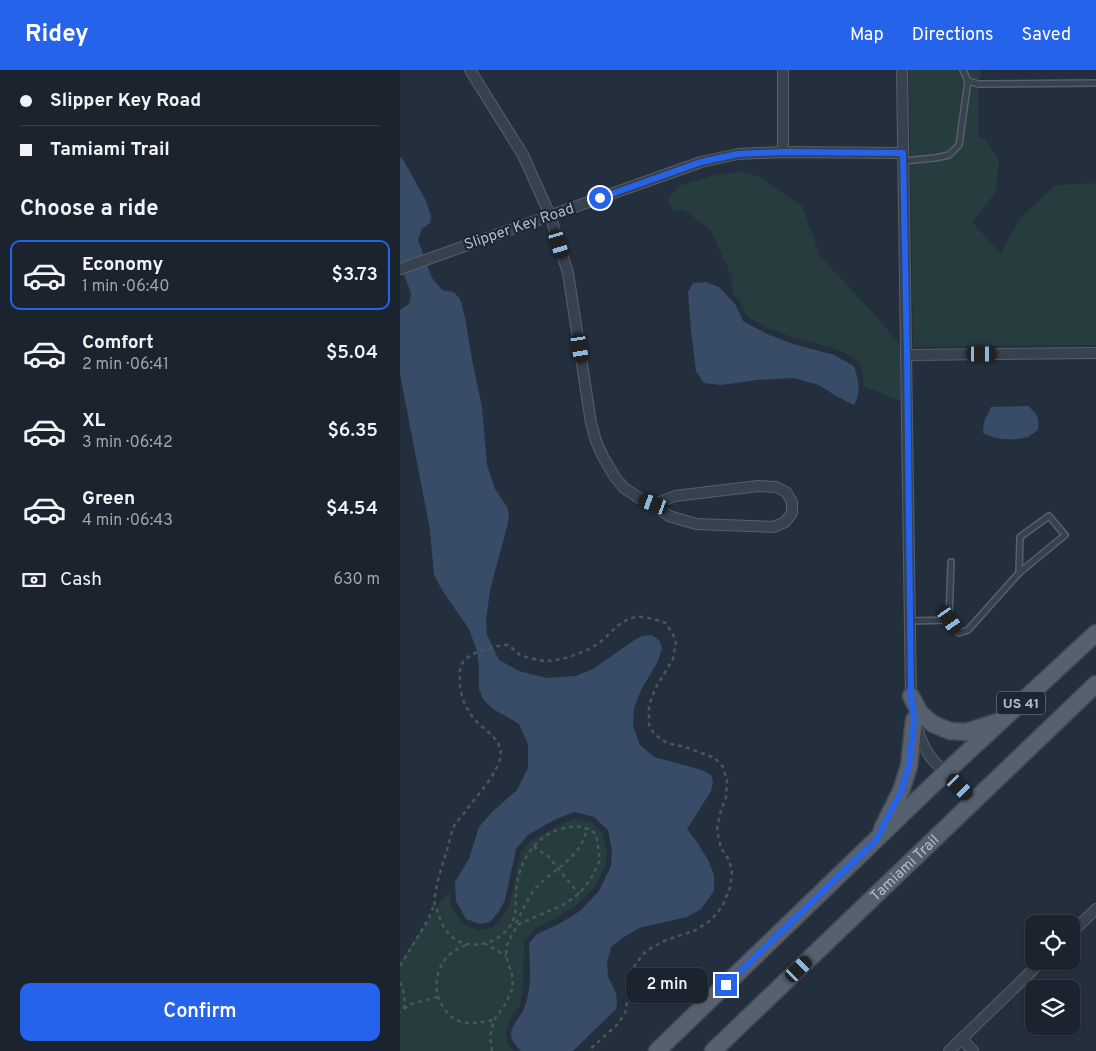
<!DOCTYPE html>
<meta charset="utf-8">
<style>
body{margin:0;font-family:Overpass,sans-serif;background:#282f3a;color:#f1f3f6;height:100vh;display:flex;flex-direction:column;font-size:19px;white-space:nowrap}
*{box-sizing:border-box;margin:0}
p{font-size:16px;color:#a0a4aa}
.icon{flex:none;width:28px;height:28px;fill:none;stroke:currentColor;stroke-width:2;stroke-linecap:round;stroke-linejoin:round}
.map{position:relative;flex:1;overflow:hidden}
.drawer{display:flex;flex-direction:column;background:#1b232e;width:400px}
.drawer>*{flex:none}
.banner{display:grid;align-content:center;height:110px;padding:0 20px;background:#1b232e}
.tools{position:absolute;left:625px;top:845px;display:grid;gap:10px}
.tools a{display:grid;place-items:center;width:55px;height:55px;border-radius:10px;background:#1b232e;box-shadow:0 1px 4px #0004,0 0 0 1px #39404a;font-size:25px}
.end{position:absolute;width:22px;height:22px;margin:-11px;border:6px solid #2563eb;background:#fff;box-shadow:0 0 0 2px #fff}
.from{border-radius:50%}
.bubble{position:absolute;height:35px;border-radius:10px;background:#1b232e;box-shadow:0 1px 4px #0004,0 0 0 1px #39404a;font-size:16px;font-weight:600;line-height:35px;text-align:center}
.car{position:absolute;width:15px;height:30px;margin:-15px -8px;border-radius:6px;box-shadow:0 0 4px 1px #0007;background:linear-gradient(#222 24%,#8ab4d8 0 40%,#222 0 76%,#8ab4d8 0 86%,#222 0)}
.banner b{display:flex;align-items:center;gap:18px;height:48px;font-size:19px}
.banner b+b{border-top:1px solid #39404a}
.banner i{width:12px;height:12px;background:#f1f3f6}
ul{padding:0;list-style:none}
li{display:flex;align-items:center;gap:15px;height:70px;margin:0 10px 8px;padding:0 10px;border:2px solid transparent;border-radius:10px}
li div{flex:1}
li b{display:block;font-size:19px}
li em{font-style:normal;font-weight:600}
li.current{border-color:#2563eb}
li>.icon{width:45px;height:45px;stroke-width:1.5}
h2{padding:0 20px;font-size:22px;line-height:60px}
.pay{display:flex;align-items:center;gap:12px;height:55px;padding:0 20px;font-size:19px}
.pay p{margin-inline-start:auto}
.primary-button{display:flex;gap:10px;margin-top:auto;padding:10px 20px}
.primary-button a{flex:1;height:58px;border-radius:10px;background:#2563eb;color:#fff;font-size:20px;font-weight:600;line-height:58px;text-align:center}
header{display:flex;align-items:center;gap:30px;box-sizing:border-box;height:70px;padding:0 25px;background:#2563eb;color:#fff}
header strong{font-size:24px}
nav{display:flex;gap:28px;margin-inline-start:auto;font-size:18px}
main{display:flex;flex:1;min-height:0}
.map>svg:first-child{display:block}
.green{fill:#263c3f}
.water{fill:#394c67}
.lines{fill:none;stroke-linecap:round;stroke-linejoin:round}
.lane-casing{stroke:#565f6c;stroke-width:8}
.street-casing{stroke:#565f6c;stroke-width:12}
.primary-casing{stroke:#414a57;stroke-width:19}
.path{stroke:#44595c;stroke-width:2.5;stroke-dasharray:4 4;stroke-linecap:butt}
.lane{stroke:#38414e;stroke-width:5}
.street{stroke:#38414e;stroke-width:10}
.primary{stroke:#56606e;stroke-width:16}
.route{stroke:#2563eb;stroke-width:6}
.labels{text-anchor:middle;stroke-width:4.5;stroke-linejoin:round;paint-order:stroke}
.shield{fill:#1d2633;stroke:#878f9c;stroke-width:1}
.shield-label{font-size:14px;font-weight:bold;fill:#b4bcc9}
.street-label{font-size:15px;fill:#b4bcc9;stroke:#1d2633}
</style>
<header>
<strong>Ridey</strong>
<nav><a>Map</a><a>Directions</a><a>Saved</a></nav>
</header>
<main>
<section class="drawer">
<div class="banner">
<b><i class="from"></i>Slipper Key Road</b>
<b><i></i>Tamiami Trail</b>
</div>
<h2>Choose a ride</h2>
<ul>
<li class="current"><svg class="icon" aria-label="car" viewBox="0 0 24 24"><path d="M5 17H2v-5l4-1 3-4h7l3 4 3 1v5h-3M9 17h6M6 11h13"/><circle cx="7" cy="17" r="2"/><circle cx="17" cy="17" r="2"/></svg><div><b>Economy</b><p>1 min · 06:40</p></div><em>$3.73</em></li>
<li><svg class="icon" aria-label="car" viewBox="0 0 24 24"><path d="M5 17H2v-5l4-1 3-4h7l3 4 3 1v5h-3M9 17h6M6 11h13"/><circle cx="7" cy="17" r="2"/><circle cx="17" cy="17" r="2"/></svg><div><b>Comfort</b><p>2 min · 06:41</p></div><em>$5.04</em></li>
<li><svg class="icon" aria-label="car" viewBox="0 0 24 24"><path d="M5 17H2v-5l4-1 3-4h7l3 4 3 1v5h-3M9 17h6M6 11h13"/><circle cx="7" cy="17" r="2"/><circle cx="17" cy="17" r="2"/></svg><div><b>XL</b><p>3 min · 06:42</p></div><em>$6.35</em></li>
<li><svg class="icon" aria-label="car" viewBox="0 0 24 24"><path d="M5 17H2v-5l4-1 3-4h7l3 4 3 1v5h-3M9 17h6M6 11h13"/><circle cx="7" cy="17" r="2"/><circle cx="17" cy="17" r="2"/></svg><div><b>Green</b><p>4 min · 06:43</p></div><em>$4.54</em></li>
</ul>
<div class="pay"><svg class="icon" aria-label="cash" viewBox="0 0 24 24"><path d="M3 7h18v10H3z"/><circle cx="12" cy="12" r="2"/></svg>Cash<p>630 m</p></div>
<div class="primary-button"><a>Confirm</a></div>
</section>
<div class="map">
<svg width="696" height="981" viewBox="0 0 696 981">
<rect width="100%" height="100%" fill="#242f3e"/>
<g class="green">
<path d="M509,0h73l-4,19v48l7,2 14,22 -4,32 -23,29 29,32 18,-35 37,-34 40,-2v162l-183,2z"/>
<path d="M342,102l17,5 43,29 18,50 52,56 28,33v56l-36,-15c0,-6 -3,-20 -6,-24 -4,-5 -16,-10 -22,-13l-41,-11 -28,-10 -20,-12 -7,-15 -7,-7 -1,-17 -22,-48 -26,-19 -11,1 -5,-12 11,-13 36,-11z"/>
<path d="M174,748l18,4 11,12 4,16 -1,14 -11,23 -19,18 -20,13 -21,10 -11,13 -1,47 -3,17 -10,14 -4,13 1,9 6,10h-113v-89l40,-60 10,-10v12l12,20 16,6 14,-2 12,-13 6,-11 11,-52 11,-12 25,-14z"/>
</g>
<g class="water">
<path d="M0,87l4,4 22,40 5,15 -1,7 -8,6 -4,11 14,38 10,12 12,2 6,7 5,18 7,43 10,47 5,58 8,24 12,18 2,8 -2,12 -17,63 -4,30 1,15 12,25 20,11 27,7 30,-2 17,-7 40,-28 9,-5 9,-1 8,5 3,8 -4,13 -17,29 -7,18 -1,18 7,19 14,12 48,13 9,5 2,7 -2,9 -24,38 10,13 11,18 6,15v16l-13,18 -14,8 -48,11 -17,10 -11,9 -4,16 1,13 8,18 1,9 -1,6 -43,42h-52c-4,-5 -10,-9 -10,-17 1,-11 11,-18 14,-28 7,-19 5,-42 4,-63l8,-9 22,-10 21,-13 19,-20 12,-25 1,-16 -4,-20 -14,-13 -20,-5 -20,8 -26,15 -12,14 -11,51 -6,11 -9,11 -10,2 -14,-5 -10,-18 -1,-19 14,-23 10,-32 13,-15 25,-22 11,-22v-24l-9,-20 -26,-15 -10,-10 -4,-10v-22l-2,-16 -8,-22 -27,-39 -8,-15 -4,-45 -30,-156v-64l9,-6 2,-11 -11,-29z"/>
<path d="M306,212l13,5 16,17 8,17 22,12 28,11 41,11 20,11c4,13 8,26 0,39l-18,-9 -17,-11 -25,-7 -37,2 -36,5 -17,-2 -8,-12 -5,-41 -3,-38 5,-9z"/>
<path d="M628,336c10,9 11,10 10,24 -3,2 -7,5 -10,7 -15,4 -32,3 -45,-4l1,-11 7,-15z"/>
</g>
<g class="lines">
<defs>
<g id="lane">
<path d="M563,0l5,11 11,3 117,-1"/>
<path d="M503,91l32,-3 14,-3 10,-10 9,-64"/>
<path d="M551,492l-2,58 10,13 9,-3 51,-57 46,-38 -16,-19 -29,21 -1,36"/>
<path d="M510,551l39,-1"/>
</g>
<g id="street">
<path d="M70,0l53,85 27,60 18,58 23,150 5,18 7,16 12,20 9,11 15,10 15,6 15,12 27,8 78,3 11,-5 7,-9v-11l-6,-10 -10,-5 -18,-1 -83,10 -21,8"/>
<path d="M502,0l9,631"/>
<path d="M383,82v-82"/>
<path d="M0,199l301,-107 37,-8 45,-2 120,1"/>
<path d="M507,285l189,-2"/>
<path d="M516,655c3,10 7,21 13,30 13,17 30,31 45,46"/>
<path d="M671,863l25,-24"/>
<path d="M562,969l11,12"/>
<path d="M549,981l93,-90"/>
</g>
<g id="primary">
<path d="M511,626l9,17 13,11 17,7 16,1 31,-10"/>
<path d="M482,759l19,-38 8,-25 5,-46"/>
<path d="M257,981l288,-278 151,-140"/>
<path id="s1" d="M313,981l383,-367"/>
</g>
</defs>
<use href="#lane" class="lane-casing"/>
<use href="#street" class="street-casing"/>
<use href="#primary" class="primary-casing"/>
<g class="path">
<path d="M134,776l4,4 10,6 31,38"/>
<path d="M116,853c6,-11 11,-24 19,-34 11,-13 27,-21 38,-34 8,-7 11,-17 15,-27"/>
<path d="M84,873l22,13"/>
<path d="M66,875c-7,3 -12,5 -17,10 -13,13 -17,35 -7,50 4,7 9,13 17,16 11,4 23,1 35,-1"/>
<path d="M0,896l28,-46 6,-15"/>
<path d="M0,912c5,10 5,17 4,27l-4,3"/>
<path d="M4,939l7,-5 27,-7"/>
<path d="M92,981l-2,-15 4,-16 12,-17 7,-15 -1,-13 -6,-19 1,-11 7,-14 5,-7 44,-19 16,-11 13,-17 8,-17 -4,-26c-13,-9 -20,-9 -35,-5 -28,7 -44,37 -45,64 -1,10 1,21 -4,30 -12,21 -43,30 -62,12 -5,-5 -9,-12 -11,-19 -1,-4 -3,-8 -4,-11 -2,-14 7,-38 11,-52 3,-9 5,-21 9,-29 3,-4 7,-8 10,-12 11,-15 25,-30 33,-47 11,-26 -14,-32 -26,-49 -7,-9 -11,-20 -12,-31 0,-6 -1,-14 1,-19 1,-4 7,-9 10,-11 5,-3 31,-11 37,-10 4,2 8,7 12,10 5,2 20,6 26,6 17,-1 35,-7 50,-16 14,-9 22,-25 40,-28 9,-1 21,3 30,6l10,17 -3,19 -18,30 -6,17v19l5,9 13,9 18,4 30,11 8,9 4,14 -1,16 -6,17 -3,16 4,18 8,12 3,11 -2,17 -8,19 -11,13 -15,10 -32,11 -18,10 -11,14 -6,14 -3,32 -8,13 -30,27"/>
</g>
<use href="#lane" class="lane"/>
<use href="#street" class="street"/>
<use href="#primary" class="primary"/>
</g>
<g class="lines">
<path class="route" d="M200,128l101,-36 37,-8 45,-2 120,1 4,202 4,341 3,24 -5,46 -8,25 -25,49 -150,145"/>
</g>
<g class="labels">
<rect class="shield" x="597" y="621.5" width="48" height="23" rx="4"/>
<g class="shield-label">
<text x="621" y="638">US 41</text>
</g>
<g class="street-label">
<text transform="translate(119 156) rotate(-19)" y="5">Slipper Key Road</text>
<text dy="5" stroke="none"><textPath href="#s1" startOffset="265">Tamiami Trail</textPath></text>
</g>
</g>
</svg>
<div class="tools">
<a><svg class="icon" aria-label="locate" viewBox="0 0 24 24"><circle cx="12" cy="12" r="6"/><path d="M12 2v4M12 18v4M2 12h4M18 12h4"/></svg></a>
<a><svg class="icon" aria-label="layers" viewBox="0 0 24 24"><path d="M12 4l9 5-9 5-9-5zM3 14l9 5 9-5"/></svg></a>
</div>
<i class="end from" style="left:200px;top:128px"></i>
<i class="end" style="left:326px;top:915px"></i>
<div class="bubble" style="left:226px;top:898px;width:82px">2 min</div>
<i class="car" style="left:159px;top:174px;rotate:163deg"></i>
<i class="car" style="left:180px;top:278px;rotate:171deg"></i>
<i class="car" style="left:582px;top:284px;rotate:90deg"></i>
<i class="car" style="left:254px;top:434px;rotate:290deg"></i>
<i class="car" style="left:550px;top:550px;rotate:145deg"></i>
<i class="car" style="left:560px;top:717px;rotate:135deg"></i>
<i class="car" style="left:399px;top:899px;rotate:46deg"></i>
</div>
</main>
